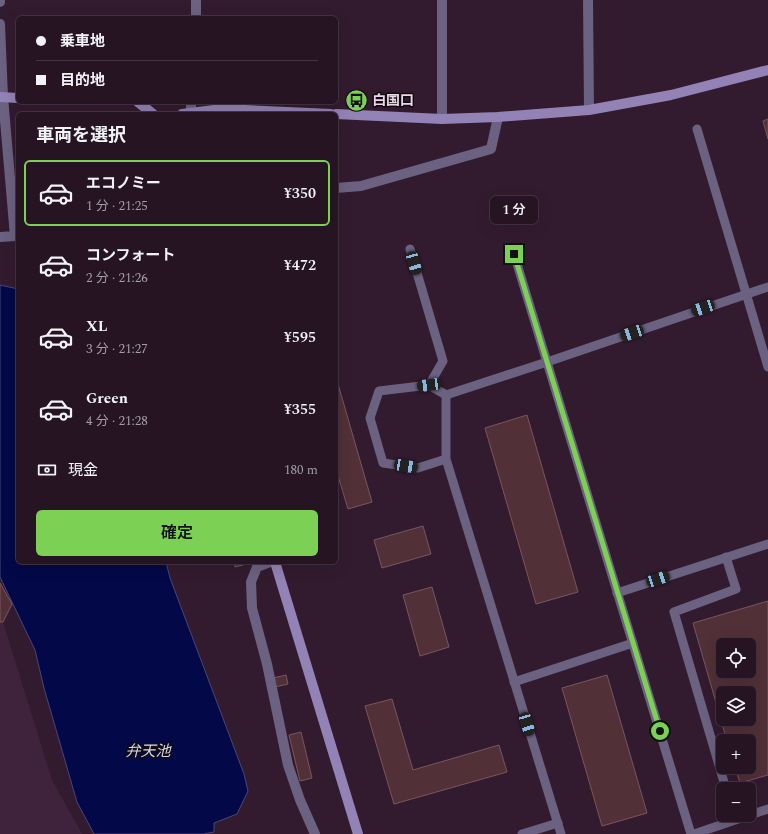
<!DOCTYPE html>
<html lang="ja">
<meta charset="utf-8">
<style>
body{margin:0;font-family:Spectral,"Noto Sans JP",serif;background:#322130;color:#f1f3f6;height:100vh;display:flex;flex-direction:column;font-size:15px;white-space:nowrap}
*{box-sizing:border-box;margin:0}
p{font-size:13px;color:#a49ea6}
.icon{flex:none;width:22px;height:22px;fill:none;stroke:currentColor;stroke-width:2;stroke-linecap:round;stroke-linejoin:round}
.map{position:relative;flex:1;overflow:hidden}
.panel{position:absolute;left:16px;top:112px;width:322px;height:452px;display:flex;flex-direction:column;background:#261423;border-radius:6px;box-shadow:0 4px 16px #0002,0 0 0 1px #423341}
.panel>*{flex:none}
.top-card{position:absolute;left:16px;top:16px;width:322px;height:88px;border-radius:6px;box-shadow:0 4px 16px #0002,0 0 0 1px #423341;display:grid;align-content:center;height:88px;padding:0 20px;background:#261423}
.controls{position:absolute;left:716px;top:638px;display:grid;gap:8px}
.controls a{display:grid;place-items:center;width:40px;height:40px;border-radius:6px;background:#261423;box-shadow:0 4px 16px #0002,0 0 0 1px #423341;font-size:20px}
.end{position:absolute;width:18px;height:18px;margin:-9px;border:5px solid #7cd155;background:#111;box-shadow:0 0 0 2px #111}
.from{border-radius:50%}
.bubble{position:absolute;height:28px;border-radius:6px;background:#261423;box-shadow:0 4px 16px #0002,0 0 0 1px #423341;font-size:13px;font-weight:600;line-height:28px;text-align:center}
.car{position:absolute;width:12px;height:24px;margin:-12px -6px;border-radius:5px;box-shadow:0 0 3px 1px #0007;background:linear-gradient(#222 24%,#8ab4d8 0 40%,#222 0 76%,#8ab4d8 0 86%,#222 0)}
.top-card b{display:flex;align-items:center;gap:14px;height:38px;font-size:15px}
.top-card b+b{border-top:1px solid #423341}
.top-card i{width:10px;height:10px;background:#f1f3f6}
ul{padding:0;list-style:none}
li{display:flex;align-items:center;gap:12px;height:66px;margin:0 8px 6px;padding:0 12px;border:2px solid transparent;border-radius:6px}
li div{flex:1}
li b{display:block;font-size:15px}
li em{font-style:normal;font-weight:600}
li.selected{border-color:#7cd155}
li>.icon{width:36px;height:36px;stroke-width:1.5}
h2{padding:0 20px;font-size:18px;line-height:48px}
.pay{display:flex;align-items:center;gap:10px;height:44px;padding:0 20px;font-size:15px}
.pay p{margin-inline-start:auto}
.primary-button{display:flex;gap:8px;margin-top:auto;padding:8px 20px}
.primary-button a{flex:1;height:46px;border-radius:6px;background:#7cd155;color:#111;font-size:16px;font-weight:600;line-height:46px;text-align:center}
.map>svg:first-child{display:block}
.built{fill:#3f223b}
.water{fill:#030948;stroke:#484777}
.building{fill:#513037;stroke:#7b565d;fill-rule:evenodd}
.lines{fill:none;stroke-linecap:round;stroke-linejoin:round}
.lane{stroke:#6b6180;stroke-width:9}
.street{stroke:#6b6180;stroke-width:10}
.secondary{stroke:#9382b5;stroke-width:10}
.route{stroke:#7cd155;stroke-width:5}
.labels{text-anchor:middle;stroke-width:3;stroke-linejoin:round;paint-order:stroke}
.poi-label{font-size:14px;font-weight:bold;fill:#e8d7e4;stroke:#140a12;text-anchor:start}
.water-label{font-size:15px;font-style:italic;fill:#d0d9ed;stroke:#140a12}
</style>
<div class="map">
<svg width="768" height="834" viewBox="0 0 768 834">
<rect width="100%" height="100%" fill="#331b2f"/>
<path class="built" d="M0,622h3l49,158 30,54h-82z"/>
<path class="water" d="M0,285l18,4v273h148l4,16 74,196 4,17 -11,23 -23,9v9l-11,2h-109l-17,-32 -33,-114 -9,-38 -35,-73z"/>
<g class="building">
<path d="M768,119v20l-5,-18z"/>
<path d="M336,377l36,125 -24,7 -12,-40z"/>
<path d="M527,415l51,177 -42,12 -51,-176z"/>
<path d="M423,526l8,28 -49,14 -8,-28z"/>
<path d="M234,562h16v1l-15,4z"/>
<path d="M0,583l12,21 -9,18h-3z"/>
<path d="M432,587l17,60 -29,9 -17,-61z"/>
<path d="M768,601v174l-28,8 -5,-16h14v-26h-22l-34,-118zM723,645h26v26h-26zM723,693h26v26h-26z"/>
<path d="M286,675l2,9 -13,3 -2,-9z"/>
<path d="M607,675l40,138 -45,13 -40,-138z"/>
<path d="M392,699l21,71 86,-25 8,27 -113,32 -29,-98z"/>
<path d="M301,732l11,46 -12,3 -11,-46z"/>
</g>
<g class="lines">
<g class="lane">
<path d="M697,129l71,238"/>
<path d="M410,249l33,112 -14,24"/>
<path d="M514,254l177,580"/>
<path d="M446,395l101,-33 221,-75"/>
<path d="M446,459l-28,9 -35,-5 -13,-45 9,-27 50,-6 17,10v64l115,375"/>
<path d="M617,593l151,-49"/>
<path d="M514,682l119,-39"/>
<path d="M726,789l-52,-177 62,-23 -10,-32"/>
<path d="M522,834l36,-11"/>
<path d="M694,834l74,-25"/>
</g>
<g class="street">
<path d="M588,0l1,110"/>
<path d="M0,2v-2"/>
<path d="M196,18v-18"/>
<path d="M0,24l3,73 12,139 -15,1"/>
<path d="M191,112v-10"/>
<path d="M442,119v-119"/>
<path d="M336,188l25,-2 130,-37 7,-32"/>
<path d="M270,562l-13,5 -6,15 1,26 15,56 21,101 12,35 15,34"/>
</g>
<g class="secondary">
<path d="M0,97l18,1"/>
<path d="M138,102l15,12"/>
<path d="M182,114l40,-5 109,5"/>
<path d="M336,114l106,5 56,-2 91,-7 82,-15 97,-25"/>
<path d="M275,562l83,272"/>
</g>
</g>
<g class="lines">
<path class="route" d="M514,254l146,477"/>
</g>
<defs>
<symbol id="bus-disc" viewBox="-11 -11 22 22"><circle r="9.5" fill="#7cd155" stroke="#140a12"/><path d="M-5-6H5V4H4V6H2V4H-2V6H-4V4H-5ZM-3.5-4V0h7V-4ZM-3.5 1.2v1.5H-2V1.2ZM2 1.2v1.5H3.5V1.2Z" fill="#111"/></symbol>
</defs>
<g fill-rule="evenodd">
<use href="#bus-disc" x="344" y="88" width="25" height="25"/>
</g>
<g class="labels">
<g class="poi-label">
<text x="372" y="105">白国口</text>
</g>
<g class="water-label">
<text x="148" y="756">弁天池</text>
</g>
</g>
</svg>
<div class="controls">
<a><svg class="icon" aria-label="locate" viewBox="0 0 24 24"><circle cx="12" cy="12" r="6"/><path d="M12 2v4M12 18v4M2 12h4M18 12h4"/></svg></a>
<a><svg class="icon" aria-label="layers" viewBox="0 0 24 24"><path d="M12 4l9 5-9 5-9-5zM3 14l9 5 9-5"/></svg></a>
<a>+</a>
<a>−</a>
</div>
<i class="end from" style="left:660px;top:731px"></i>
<i class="end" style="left:514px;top:254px"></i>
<div class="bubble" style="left:490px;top:196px;width:48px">1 分</div>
<i class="car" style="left:414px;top:263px;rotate:164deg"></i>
<i class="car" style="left:703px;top:308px;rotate:251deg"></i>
<i class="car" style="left:632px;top:333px;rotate:251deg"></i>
<i class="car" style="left:429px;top:385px;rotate:263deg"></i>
<i class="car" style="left:406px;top:466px;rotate:99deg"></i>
<i class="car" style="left:658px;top:579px;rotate:72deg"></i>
<i class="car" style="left:527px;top:724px;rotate:163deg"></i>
<div class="top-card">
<b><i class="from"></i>乗車地</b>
<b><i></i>目的地</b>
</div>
<section class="panel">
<h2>車両を選択</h2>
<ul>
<li class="selected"><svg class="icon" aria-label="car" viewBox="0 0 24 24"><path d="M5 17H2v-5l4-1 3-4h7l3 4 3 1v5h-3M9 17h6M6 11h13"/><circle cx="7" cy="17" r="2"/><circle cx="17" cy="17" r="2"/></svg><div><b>エコノミー</b><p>1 分 · 21:25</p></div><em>¥350</em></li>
<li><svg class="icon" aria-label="car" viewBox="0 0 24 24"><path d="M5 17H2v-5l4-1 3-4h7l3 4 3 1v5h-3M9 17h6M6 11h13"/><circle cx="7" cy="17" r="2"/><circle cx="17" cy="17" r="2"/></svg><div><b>コンフォート</b><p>2 分 · 21:26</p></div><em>¥472</em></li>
<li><svg class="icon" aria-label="car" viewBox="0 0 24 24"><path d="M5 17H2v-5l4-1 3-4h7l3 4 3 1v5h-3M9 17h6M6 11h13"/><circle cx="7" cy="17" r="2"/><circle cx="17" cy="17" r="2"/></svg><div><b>XL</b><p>3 分 · 21:27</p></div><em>¥595</em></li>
<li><svg class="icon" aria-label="car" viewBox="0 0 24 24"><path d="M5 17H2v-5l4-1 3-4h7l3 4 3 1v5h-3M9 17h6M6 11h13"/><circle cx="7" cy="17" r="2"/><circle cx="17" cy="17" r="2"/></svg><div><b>Green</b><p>4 分 · 21:28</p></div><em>¥355</em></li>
</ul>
<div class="pay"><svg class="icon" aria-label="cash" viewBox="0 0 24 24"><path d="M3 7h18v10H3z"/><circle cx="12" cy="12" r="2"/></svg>現金<p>180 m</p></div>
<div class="primary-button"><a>確定</a></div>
</section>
</div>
